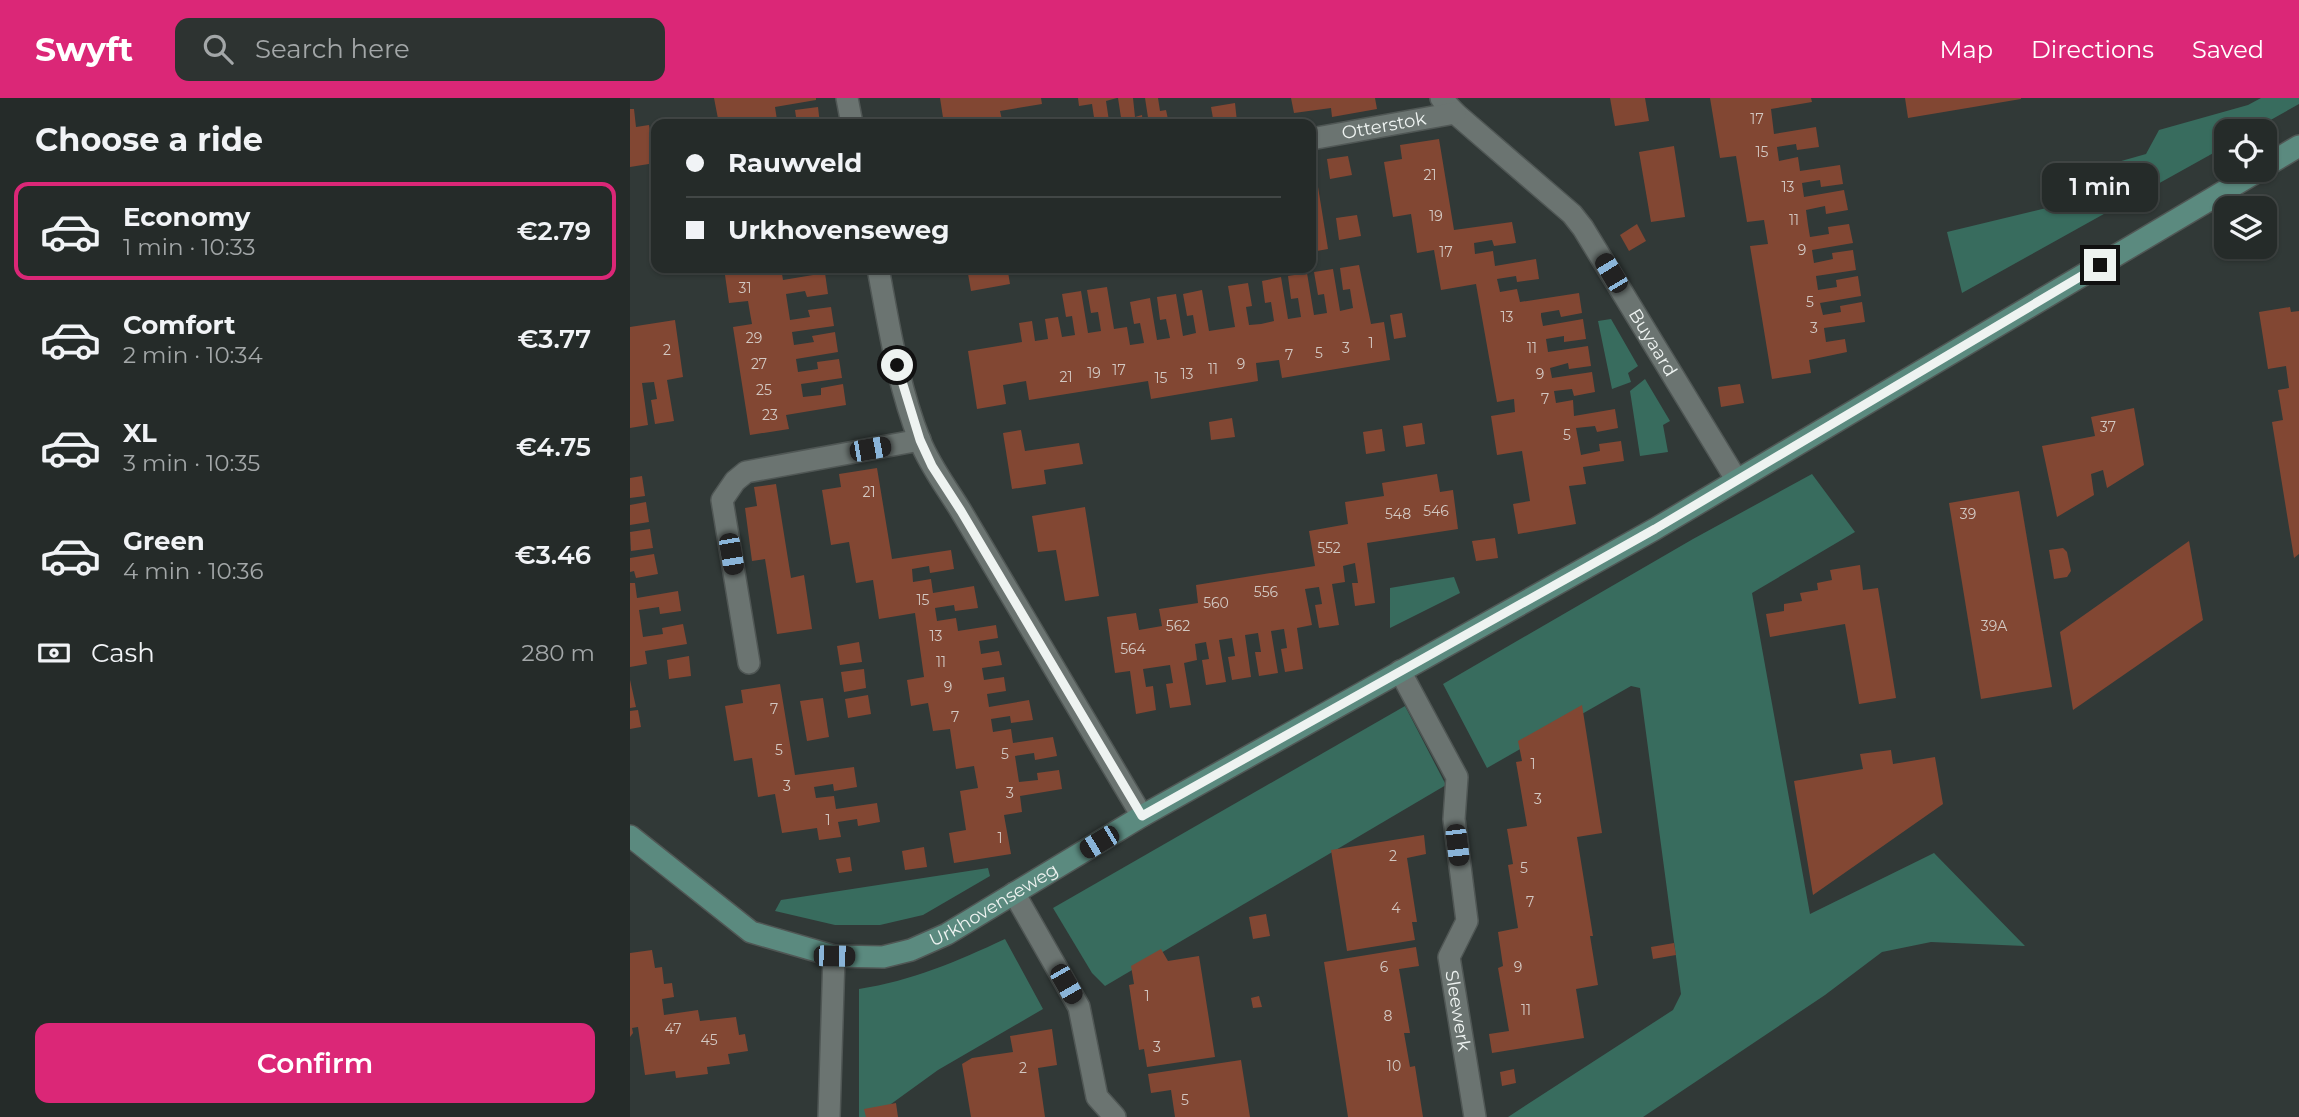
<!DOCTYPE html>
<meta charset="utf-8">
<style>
body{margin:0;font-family:Montserrat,sans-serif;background:#2d3331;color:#f1f3f6;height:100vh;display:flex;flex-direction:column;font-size:26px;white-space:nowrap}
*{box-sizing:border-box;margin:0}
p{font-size:23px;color:#a3a7a8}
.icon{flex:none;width:38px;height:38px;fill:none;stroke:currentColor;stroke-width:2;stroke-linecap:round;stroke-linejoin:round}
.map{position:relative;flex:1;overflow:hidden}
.panel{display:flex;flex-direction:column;background:#252b29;width:630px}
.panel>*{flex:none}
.guide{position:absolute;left:21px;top:21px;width:665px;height:154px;border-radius:14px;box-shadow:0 2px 5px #0004,0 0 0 2px #424746;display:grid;align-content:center;height:154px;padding:0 35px;background:#252b29}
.fabs{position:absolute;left:1584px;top:21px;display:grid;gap:14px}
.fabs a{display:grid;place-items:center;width:63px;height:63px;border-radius:14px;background:#252b29;box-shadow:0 2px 5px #0004,0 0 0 2px #424746;font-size:35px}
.end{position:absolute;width:32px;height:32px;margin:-16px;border:9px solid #eef3f1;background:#111;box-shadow:0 0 0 4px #111}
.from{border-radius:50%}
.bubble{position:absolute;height:49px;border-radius:14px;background:#252b29;box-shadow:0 2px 5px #0004,0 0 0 2px #424746;font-size:23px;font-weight:600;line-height:49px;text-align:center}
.car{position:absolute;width:21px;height:42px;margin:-21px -10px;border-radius:9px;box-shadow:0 0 5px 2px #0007;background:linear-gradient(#222 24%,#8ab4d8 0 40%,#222 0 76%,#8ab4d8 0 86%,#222 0)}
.guide b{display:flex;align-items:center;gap:24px;height:66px;font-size:26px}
.guide b+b{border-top:2px solid #424746}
.guide i{width:18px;height:18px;background:#f1f3f6}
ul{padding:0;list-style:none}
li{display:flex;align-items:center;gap:21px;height:98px;margin:0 14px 10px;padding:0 21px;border:4px solid transparent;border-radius:14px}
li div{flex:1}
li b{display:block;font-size:26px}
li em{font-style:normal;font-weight:600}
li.active{border-color:#db2777}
li>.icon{width:63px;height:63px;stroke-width:1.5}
h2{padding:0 35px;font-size:32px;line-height:84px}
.pay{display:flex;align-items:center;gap:18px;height:77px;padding:0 35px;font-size:26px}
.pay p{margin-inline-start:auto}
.primary-button{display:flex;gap:14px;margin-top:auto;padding:14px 35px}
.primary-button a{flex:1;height:80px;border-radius:14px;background:#db2777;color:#fff;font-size:28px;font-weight:600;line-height:80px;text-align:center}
header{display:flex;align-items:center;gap:42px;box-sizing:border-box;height:98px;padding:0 35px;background:#db2777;color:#fff}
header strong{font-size:33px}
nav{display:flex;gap:38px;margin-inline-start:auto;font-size:24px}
.search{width:490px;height:63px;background:#2d3331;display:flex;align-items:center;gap:18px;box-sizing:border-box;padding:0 24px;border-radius:14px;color:#a3a7a8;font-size:26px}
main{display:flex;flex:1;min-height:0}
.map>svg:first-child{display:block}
.green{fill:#386c5e}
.building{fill:#824733}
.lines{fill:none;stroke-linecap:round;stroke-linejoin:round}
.street-casing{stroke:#505755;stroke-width:24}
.secondary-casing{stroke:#505755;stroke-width:24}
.street{stroke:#6b7471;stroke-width:21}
.secondary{stroke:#5b8a7f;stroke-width:21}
.route{stroke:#eef3f1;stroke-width:9}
.labels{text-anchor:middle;stroke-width:5;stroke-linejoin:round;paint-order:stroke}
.number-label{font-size:14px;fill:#d3c8c2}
.street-label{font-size:18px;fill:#eef3f1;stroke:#272f2d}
</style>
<header>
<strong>Swyft</strong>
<div class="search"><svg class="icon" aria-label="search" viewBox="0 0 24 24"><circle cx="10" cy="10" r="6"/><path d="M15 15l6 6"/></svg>Search here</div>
<nav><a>Map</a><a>Directions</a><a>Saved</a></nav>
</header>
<main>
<section class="panel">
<h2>Choose a ride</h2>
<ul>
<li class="active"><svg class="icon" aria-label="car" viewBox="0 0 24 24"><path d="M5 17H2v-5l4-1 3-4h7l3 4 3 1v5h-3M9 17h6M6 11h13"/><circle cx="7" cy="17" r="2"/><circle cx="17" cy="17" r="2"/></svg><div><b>Economy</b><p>1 min · 10:33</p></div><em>€2.79</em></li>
<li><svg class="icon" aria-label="car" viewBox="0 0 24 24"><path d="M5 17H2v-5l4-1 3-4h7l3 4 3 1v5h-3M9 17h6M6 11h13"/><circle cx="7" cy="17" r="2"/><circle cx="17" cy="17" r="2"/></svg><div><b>Comfort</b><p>2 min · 10:34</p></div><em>€3.77</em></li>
<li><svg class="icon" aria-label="car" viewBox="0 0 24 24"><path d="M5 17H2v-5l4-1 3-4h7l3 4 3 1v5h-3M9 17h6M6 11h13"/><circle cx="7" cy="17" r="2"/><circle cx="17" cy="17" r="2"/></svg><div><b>XL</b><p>3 min · 10:35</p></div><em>€4.75</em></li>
<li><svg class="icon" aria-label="car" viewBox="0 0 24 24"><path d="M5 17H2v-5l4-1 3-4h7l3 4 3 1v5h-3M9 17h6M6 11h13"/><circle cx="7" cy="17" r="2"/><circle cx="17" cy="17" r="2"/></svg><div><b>Green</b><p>4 min · 10:36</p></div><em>€3.46</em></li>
</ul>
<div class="pay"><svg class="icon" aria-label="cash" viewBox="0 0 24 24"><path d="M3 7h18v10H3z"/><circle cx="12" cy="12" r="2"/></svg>Cash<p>280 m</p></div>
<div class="primary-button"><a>Confirm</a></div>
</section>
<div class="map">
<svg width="1669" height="1019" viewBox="0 0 1669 1019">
<rect width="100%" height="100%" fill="#313937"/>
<g class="green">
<path d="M1631,0h38v6l-48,27h-25v15l-264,147 -15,-61 145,-35 -6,-26 60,-17 13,-24 89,-25z"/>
<path d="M981,221l27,47 -10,7 3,9 -19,7 -14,-68z"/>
<path d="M1015,281l25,42 -7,4 5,27 -28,4 -10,-65z"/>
<path d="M1182,376l43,58 -103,61 58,321 124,-61 91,93 -94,-4 -49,10 -57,43 -182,122h-135l165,-107 8,-16 -41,-306 -9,-2 -144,82 -44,-84 250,-145z"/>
<path d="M824,479l6,16 -70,35v-40z"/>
<path d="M775,608l41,79 -341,201 -13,-13 -39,-65z"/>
<path d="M358,770l2,8 -67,39 -43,10h-45l-60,-14 6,-11z"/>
<path d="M375,841l38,70 -105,61 -65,47h-14v-128c52,-8 99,-28 146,-50z"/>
</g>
<g class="building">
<path d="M84,0h102v2l-41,7 2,13 19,-3 -1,-7 23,-3 2,17h-101z"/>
<path d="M310,0h101l1,6 -42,7 3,13h-59z"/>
<path d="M448,0h39l-11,3 3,20 6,-1 1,4h-21l-3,-20 -13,2z"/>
<path d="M488,0h15l2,19 7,-2 1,9h-21z"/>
<path d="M515,0h13l2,13 6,-1 3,14h-20z"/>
<path d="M661,0h84l2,11 -45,8 -1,-9 -37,5z"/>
<path d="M980,0h35l4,23 -34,5z"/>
<path d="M1080,0h101l1,4 -41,7 3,25 42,-7 3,20 -22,3 -1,-6 -19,3 2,14 19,-4 2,14 40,-6 3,19 -22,3 -1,-7 -18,3 2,14 40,-7 4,20 -22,4 -1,-8 -19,4 2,15 2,12 19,-3 -1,-7 21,-3 4,19 -41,7 2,13 19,-4 -1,-6 21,-3 3,20 -40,6 2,14 19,-3 -1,-7 22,-4 3,20 -41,7 3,12 18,-3 -1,-6 22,-4 3,20 -41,6 2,14 19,-3 2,13 -38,8 2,13 -39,6 -22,-133 18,-2 -4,-24 -17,2 -11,-66 -16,2z"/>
<path d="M1275,0h116v1l-113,19z"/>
<path d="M605,5l2,19 -23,2 -3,-17z"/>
<path d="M0,11h4l2,18 13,-2 6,38 -25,4z"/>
<path d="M809,41l15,91 58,-8 4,21 -22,3 -2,-6 -18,3 1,11 18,-3 2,15 41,-7 3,20 -22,3 -1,-6 -19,3 3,13 17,-3 3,13 59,-9 3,20 -21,4 -2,-7 -18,3v3l2,10 40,-7 3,20 -22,3v-6l-18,3 2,13 40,-6 3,20 -22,3 -1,-6 -18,5 2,10 40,-6 3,20 -21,4 -2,-7 -18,2 2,12 17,-3 1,16 41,-7 3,19 -21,4 -2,-6 -19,2 5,27 19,-4 -1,-7 22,-3 3,20 -41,6 3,17 -17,2 7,38 -58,10 -5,-30 17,-3 -8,-50 -25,4 -6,-39 24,-4 -1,-13 -17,3 -21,-118 -35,6 -7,-40 -17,3 -6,-39 -18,3 -9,-55 18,-3 -2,-14z"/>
<path d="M1044,48l11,71 -34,5 -12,-70z"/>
<path d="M718,58l4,19 -22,4 -3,-20z"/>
<path d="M681,64h3l14,87 -17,3z"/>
<path d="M727,117l4,21 -22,4 -3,-22z"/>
<path d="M1007,126l9,17 -17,10 -9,-16z"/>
<path d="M729,167l12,59 13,-2 6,38 -108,18 -3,-18 -23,3 2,18 -107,18 -3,-18 -119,19 -3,-19 -23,4 3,19 -29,5 -9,-58 54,-9 -3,-19 13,-2 3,20 13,-2 -3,-20 13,-2 4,20 13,-2 -3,-19 -6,1 -4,-23 19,-3 7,42 13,-2 -3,-19 -7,1 -4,-23 20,-3 7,42 13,-2 3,18 14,-2 -4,-20 -6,1 -4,-22 20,-4 7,42 13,-2 -4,-19 -6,1 -3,-23 19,-3 7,42 13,-3 -3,-18 -6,1 -4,-22 19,-4 7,41 26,-4 -7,-41 20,-3 4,23 -6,1 3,18 12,-1 13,-3 -3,-19 -6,1 -3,-22 19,-4 7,42 13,-2 -3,-19 -7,1 -3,-23 19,-3 7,42 13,-2 -3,-19 -6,1 -4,-23 19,-3 7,42 13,-3 -3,-19 -7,1 -3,-22z"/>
<path d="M94,170h57l2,12 42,-7 3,21 -21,3 -2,-6 -19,3 4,26 20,-3 -2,-7 23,-3 3,19 -42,6 2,13 20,-3 -2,-6 23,-4 3,20 -42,7 2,13 20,-3 -1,-7 22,-3 3,19 -41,6 2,13 18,-2v-7l22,-4 3,21 -60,10 3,14 -39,6 -17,-108 19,-3 -2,-11 -2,-12 -19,2z"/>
<path d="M337,170h56l1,1 -16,3 2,12 -39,7z"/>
<path d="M1660,209l1,5 8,-1v243l-5,4 -22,-136 11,-2 -5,-30 11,-2 -3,-22 -18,3 -9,-57z"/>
<path d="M772,215l4,24 -12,2 -4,-24z"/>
<path d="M45,222l8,57 -16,3 7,41 -19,3 -4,-24 6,-1 -3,-17 -12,1 6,42 -18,3v-101z"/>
<path d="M1110,286l4,19 -23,4 -3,-20z"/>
<path d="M1504,310l10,57 -37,23 -4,-18 -12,4 3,21 -37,22 -15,-71 53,-10 -4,-19z"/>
<path d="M602,320l3,19 -24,3 -2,-18z"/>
<path d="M792,325l3,21 -19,3 -3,-21z"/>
<path d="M752,331l3,22 -19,3 -3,-22z"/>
<path d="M391,332l4,21 54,-8 4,21 -39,6 2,14 -34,5 -9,-56z"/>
<path d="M247,370l15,91 59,-9 3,19 -24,4 -1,-7 -17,3 1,13 18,-3 2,14 41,-7 4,22 -23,3 -1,-6 -19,3 2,13 19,-3 2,13 38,-6 2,13 -19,3 2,13 18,-3 3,14 -20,3 2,12 20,-3 2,14 -19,3 2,13 40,-7 4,20 -22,3 -1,-7 -19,3 2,13 18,-3 2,14 40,-6 4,19 -22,4 -1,-7 -19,3 4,26 19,-2 -1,-7 22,-3 3,19 -42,7 2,16 -18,3 7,39 -57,9 -5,-30 17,-3 -6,-39 18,-3 -4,-22 -18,3 -6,-40 -17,2 -5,-28 -17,3 -4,-26 17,-3 -9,-64 -36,6 -6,-39 -17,3 -7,-41 -18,3 -9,-55 19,-3 -2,-13z"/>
<path d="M807,376l3,18 13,-2 5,39 -91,14 8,60 -20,3 -3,-23h6l-3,-20 -12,3 2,16 -13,2 7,41 -20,3 -4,-23 7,-1 -3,-17 -14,2 7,36 -15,3 6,41 -18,3 -4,-23 6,-1 -3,-19 -13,2 7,42 -19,3 -4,-24h6l-3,-19 -13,2 6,42 -19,3 -4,-23 7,-1 -3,-18 -13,2 7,42 -20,3 -4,-25 7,-1 -3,-17 -11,2 2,16 -13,3 7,42 -21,3 -4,-24 7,-1 -3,-18 -27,4 3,18 7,-1 3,24 -20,4 -6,-43 -15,2 -8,-56 29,-4 3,17 23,-4 -3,-17 39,-6 -2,-18 119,-19 -6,-35 39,-7 -3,-22 39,-6 -2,-13z"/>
<path d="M12,378l3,20 -15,2v-20z"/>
<path d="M146,386l15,94 13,-3 8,54 -35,5 -12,-75 -13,2 -7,-53 12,-2 -3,-19z"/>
<path d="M1389,393l33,196 -71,12 -32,-196z"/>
<path d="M16,404l3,20 -19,3v-20z"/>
<path d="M455,409l14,89 -34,5 -9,-51 -18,2 -6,-36z"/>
<path d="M20,431l3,19 -22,3 -1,-19z"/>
<path d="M865,440l3,20 -22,3 -4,-20z"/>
<path d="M1559,443l14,79 -130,90 -13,-78z"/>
<path d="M1433,450l4,4 4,19 -4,6 -13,2 -5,-29z"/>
<path d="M24,456l4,20 -22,4 -2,-7 -4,1v-14z"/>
<path d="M1230,467l3,25 15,-2 18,110 -37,6 -14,-80 -75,13 -4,-23 18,-3v-7l18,-3 -2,-8 18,-3 -1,-7 15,-3 -2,-10z"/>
<path d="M0,485h5l2,15 41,-7 3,20 -21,3 -1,-7 -20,3 4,27 20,-3 -1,-6 21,-4 4,20 -42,7 2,13 -17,3z"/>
<path d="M229,544l3,20 -22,3 -3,-19z"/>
<path d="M59,558l2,20 -22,3 -2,-19z"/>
<path d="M234,571l2,19 -22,4 -3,-20z"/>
<path d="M0,582l6,27 -6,1z"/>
<path d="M150,586l15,91 59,-8 3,20 -23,4 -1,-7 -19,3 2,11 18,-2 2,13 41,-6 3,19 -22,4 -1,-7 -19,3 3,15 -22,3 -2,-12 -35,5 -7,-39 -17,3 -6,-39 -18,3 -9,-55 18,-3 -2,-13z"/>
<path d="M238,597l3,19 -23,4 -3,-19z"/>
<path d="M193,600l6,39 -22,4 -7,-40z"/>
<path d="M952,607l20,128 -25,4 16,99h-3l8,49 -22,4 8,49 -92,15 -3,-19 20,-3 -11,-63 5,-2 -5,-34 20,-4 -10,-63 5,-1 -6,-35 20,-3 -11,-64 6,-1 -4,-20z"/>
<path d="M8,612l3,17 -11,2v-18z"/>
<path d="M1261,652l2,14 42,-7 8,47 -130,91 -19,-114 69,-12 -3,-15z"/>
<path d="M794,737l2,19 -19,4 10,64h-5l3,18 -68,11 -16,-101z"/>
<path d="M294,749l3,20 -22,3 -3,-19z"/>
<path d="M220,759l2,14 -13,2 -3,-14z"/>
<path d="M636,816l4,22 -17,3 -4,-22z"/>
<path d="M1044,845l2,12 -23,4 -2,-12z"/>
<path d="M786,849l3,19 -20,3 11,64h-6l6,34 5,-1 8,51h-75l-24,-155z"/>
<path d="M531,851l7,12 31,-5 16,101 -68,10 -3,-18 -5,1 -5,-32 -5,-33 5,-1 -3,-18z"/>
<path d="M22,852l3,18 7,-1 2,17 8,-1 2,14 -12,2 2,16 34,-5 2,11 36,-4 3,18 6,-1 3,17 -20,3 2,10 -23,3 1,7 -32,4 -1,-7 -30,4 -7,-48 -6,1 1,5 -3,4v-84z"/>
<path d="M629,898l3,11 -9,1 -2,-10z"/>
<path d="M422,931l5,36 -19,3 7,49h-74l-9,-53 10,-6 41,-6 -3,-16z"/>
<path d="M611,962l9,57h-75l-4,-27 -20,3 -3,-19z"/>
<path d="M884,971l2,14 -14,3 -2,-14z"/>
<path d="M266,1005l2,14h-32l-2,-8z"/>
</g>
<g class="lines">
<defs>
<g id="street">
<path d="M217,0l5,26"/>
<path id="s1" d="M811,0l14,15 117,101 11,14 153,251"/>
<path id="s2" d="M681,41l144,-26"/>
<path d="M248,170c11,58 20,118 42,173 10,25 27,47 41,70l181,305"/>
<path d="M119,565l-27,-163 13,-19 11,-9 174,-32"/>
<path id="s3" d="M770,573l57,106 -3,42 13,102 -18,36 26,160"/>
<path d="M384,795l65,114 18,90 18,20"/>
<path d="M199,1019l5,-161"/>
</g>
<g id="secondary">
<path d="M1634,69l35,-21"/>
<path id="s4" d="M0,738l121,96 83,24 49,1 28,-7 36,-16 195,-118 513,-287 605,-359"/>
</g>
</defs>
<use href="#street" class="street-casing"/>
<use href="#secondary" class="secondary-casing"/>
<use href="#street" class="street"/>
<use href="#secondary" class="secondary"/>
</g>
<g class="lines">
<path class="route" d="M267,267l23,75 12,26 29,45 181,305 513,-287 445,-264"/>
</g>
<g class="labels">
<g class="number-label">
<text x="1127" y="26">17</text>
<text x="1132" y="59">15</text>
<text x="800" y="82">21</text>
<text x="1158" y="94">13</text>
<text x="806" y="123">19</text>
<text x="1164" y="127">11</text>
<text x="1172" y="157">9</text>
<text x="816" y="159">17</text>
<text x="115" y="195">31</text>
<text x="1180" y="209">5</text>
<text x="877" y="224">13</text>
<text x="1184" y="235">3</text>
<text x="124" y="245">29</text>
<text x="741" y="250">1</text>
<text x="716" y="255">3</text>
<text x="902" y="255">11</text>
<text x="37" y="257">2</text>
<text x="689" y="260">5</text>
<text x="659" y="262">7</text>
<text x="129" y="271">27</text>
<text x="611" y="271">9</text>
<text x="583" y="276">11</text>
<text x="489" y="277">17</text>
<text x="464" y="280">19</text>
<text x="557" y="281">13</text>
<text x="910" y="281">9</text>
<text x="436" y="284">21</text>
<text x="531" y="285">15</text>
<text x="134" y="297">25</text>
<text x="915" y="306">7</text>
<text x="140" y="322">23</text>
<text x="1478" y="334">37</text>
<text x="937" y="342">5</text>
<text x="239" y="399">21</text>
<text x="806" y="418">546</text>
<text x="768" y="421">548</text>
<text x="1338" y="421">39</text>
<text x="699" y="455">552</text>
<text x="636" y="499">556</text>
<text x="293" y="507">15</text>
<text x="586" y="510">560</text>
<text x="548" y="533">562</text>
<text x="1364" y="533">39A</text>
<text x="306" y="543">13</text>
<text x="503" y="556">564</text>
<text x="311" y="569">11</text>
<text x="318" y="594">9</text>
<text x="144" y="616">7</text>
<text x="325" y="624">7</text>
<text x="149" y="657">5</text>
<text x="375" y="661">5</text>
<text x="903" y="671">1</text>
<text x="157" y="693">3</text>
<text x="380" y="700">3</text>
<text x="908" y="706">3</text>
<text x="198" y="727">1</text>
<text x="370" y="745">1</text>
<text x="763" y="763">2</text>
<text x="894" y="775">5</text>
<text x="900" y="809">7</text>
<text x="766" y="815">4</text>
<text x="754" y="874">6</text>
<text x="888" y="874">9</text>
<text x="517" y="903">1</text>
<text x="896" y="917">11</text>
<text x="758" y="923">8</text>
<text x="43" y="936">47</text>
<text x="79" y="947">45</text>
<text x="527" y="954">3</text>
<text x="764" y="973">10</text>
<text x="393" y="975">2</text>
<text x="555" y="1007">5</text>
</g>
<g class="street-label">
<text dy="6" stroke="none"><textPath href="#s2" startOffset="74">Otterstok</textPath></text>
<text dy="6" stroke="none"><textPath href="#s1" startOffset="327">Buyaard</textPath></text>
<text dy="6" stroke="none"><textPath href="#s4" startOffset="413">Urkhovenseweg</textPath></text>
<text dy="6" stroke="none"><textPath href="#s3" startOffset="360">Sleewerk</textPath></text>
</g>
</g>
</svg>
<div class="fabs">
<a><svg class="icon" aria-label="locate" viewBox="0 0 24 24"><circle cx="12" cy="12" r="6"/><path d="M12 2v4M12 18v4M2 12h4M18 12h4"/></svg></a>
<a><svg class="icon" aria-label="layers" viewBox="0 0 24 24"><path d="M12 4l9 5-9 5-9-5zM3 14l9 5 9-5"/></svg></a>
</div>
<i class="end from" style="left:267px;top:267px"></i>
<i class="end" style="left:1470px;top:167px"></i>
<div class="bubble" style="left:1412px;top:65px;width:116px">1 min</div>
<i class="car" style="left:981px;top:175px;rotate:329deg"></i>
<i class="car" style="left:240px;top:351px;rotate:80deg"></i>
<i class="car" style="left:101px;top:456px;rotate:170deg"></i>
<i class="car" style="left:469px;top:744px;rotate:239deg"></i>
<i class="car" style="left:827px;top:747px;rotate:173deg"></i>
<i class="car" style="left:204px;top:858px;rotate:91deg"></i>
<i class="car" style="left:436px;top:886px;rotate:150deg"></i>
<div class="guide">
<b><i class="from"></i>Rauwveld</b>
<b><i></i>Urkhovenseweg</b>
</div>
</div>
</main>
